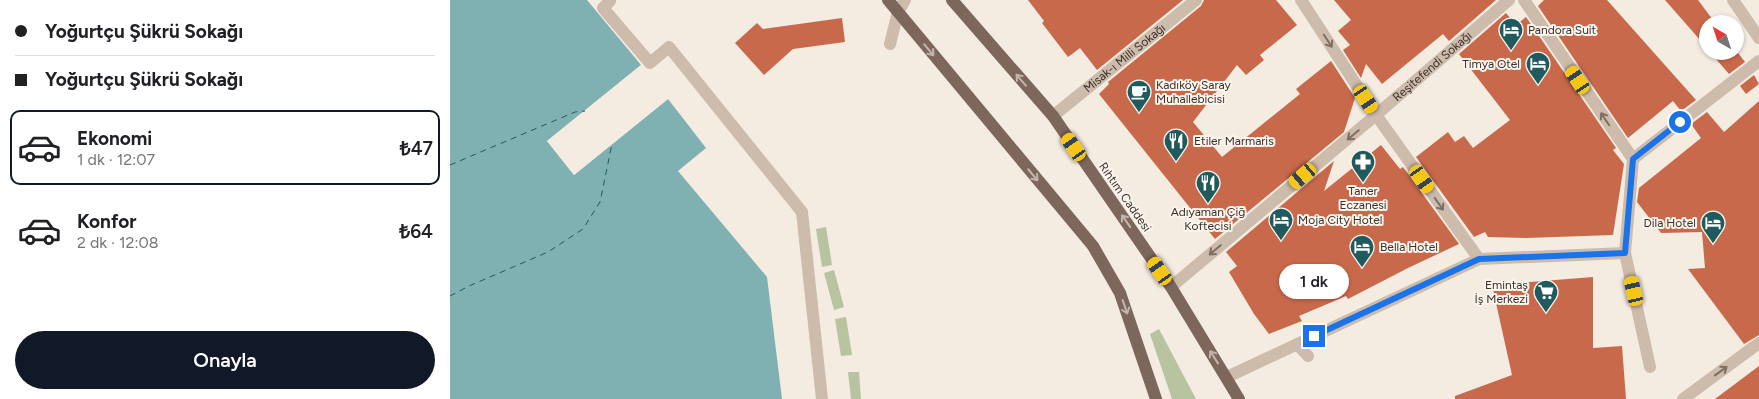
<!DOCTYPE html>
<html lang="tr">
<meta charset="utf-8">
<style>
body{margin:0;font-family:Figtree,sans-serif;background:#f2f2f2;color:#202124;height:100vh;display:flex;flex-direction:column;font-size:19px;white-space:nowrap}
*{box-sizing:border-box;margin:0}
p{font-size:16px;color:#757577}
.icon{flex:none;width:28px;height:28px;fill:none;stroke:currentColor;stroke-width:2;stroke-linecap:round;stroke-linejoin:round}
.map{position:relative;flex:1;overflow:hidden}
.drawer{display:flex;flex-direction:column;background:#fff;width:450px}
.drawer>*{flex:none}
.banner{display:grid;align-content:center;height:110px;padding:0 15px;background:#fff}
.needle{width:32px;rotate:321deg}
.controls{position:absolute;left:1249px;top:15px;display:grid;gap:10px}
.controls a{display:grid;place-items:center;width:45px;height:45px;border-radius:50%;background:#fff;box-shadow:0 1px 4px #0004;font-size:25px}
.end{position:absolute;width:22px;height:22px;margin:-11px;border:6px solid #1a73e8;background:#fff;box-shadow:0 0 0 2px #fff}
.from{border-radius:50%}
.bubble{position:absolute;height:35px;border-radius:18px;background:#fff;box-shadow:0 1px 4px #0004;font-size:16px;font-weight:600;line-height:35px;text-align:center}
.car{position:absolute;width:15px;height:30px;margin:-15px -8px;border-radius:6px;box-shadow:0 0 4px 1px #0007;background:linear-gradient(#f5c518 24%,#345 0 40%,#f5c518 0 76%,#345 0 86%,#f5c518 0)}
.banner b{display:flex;align-items:center;gap:18px;height:48px;font-size:19px}
.banner b+b{border-top:1px solid #e0e0e0}
.banner i{width:12px;height:12px;background:#202124}
ul{padding:0;list-style:none}
li{display:flex;align-items:center;gap:15px;height:75px;margin:0 10px 8px;padding:0 5px;border:2px solid transparent;border-radius:10px}
li div{flex:1}
li b{display:block;font-size:19px}
li em{font-style:normal;font-weight:600}
li.active{border-color:#111827}
li>.icon{width:45px;height:45px;stroke-width:1.5}
.action{display:flex;gap:10px;margin-top:auto;padding:10px 15px}
.action a{flex:1;height:58px;border-radius:30px;background:#111827;color:#fff;font-size:20px;font-weight:600;line-height:58px;text-align:center}
main{display:flex;flex:1;min-height:0}
.map>svg:first-child{display:block}
.green{fill:#b8c4a0}
.water{fill:#7fb0b2}
.pier{fill:#f4ebe1}
.lines{fill:none;stroke-linecap:round;stroke-linejoin:round}
.ferry{stroke:#1f5a5e;stroke-width:1;stroke-dasharray:6 5;stroke-linecap:butt}
.building{fill:#c8694b}
.minor{stroke:#cdbbac;stroke-width:12}
.major{stroke:#7d675c;stroke-width:12}
.oneway{stroke:#7d6f65}
.oneway2{stroke:#c2b5ac}
.route{stroke:#1a73e8;stroke-width:6}
.labels{text-anchor:middle;stroke-width:4;stroke-linejoin:round;paint-order:stroke}
.poi-label{font-size:12px;fill:#3b302b;stroke:#fbf5ee;text-anchor:start}
.street-label{font-size:12px;fill:#3b302b;stroke:#fbf5ee}
</style>
<main>
<section class="drawer">
<div class="banner">
<b><i class="from"></i>Yoğurtçu Şükrü Sokağı</b>
<b><i></i>Yoğurtçu Şükrü Sokağı</b>
</div>
<ul>
<li class="active"><svg class="icon" aria-label="car" viewBox="0 0 24 24"><path d="M5 17H2v-5l4-1 3-4h7l3 4 3 1v5h-3M9 17h6M6 11h13"/><circle cx="7" cy="17" r="2"/><circle cx="17" cy="17" r="2"/></svg><div><b>Ekonomi</b><p>1 dk · 12:07</p></div><em>₺47</em></li>
<li><svg class="icon" aria-label="car" viewBox="0 0 24 24"><path d="M5 17H2v-5l4-1 3-4h7l3 4 3 1v5h-3M9 17h6M6 11h13"/><circle cx="7" cy="17" r="2"/><circle cx="17" cy="17" r="2"/></svg><div><b>Konfor</b><p>2 dk · 12:08</p></div><em>₺64</em></li>
</ul>
<div class="action"><a>Onayla</a></div>
</section>
<div class="map">
<svg width="1309" height="399" viewBox="0 0 1309 399">
<rect width="100%" height="100%" fill="#f4ebe1"/>
<g class="green">
<path d="M376,227l6,38 -10,2 -6,-38z"/>
<path d="M384,270l10,37 -10,3 -10,-37z"/>
<path d="M396,317l6,38 -11,1 -6,-37z"/>
<path d="M709,329l37,70h-24l-22,-65z"/>
<path d="M398,372h11l2,27h-10z"/>
</g>
<path class="water" d="M0,0h137l54,65 -94,76 27,34 94,-76 38,49 -28,23 89,106 15,122h-332z"/>
<path class="pier" d="M191,65l1,2 -92,75 24,29 92,-74 2,2 -94,76 -27,-34z"/>
<g class="lines">
<g class="ferry">
<path d="M0,165l125,-53 10,-1"/>
<path d="M0,296l19,-10 79,-34 35,-23 17,-27 12,-58"/>
</g>
</g>
<g class="building">
<path d="M578,0h155l-86,70 -17,-22 -12,9 -26,-34 2,-2z"/>
<path d="M754,0h72l21,25 -37,30 4,5 -18,15 -9,-10 -44,57 29,35 78,-63 -4,-5 35,-28 24,37 -11,34 -129,107 -116,-145 10,-10 -1,-2 93,-76z"/>
<path d="M884,0h162l-47,41 -6,-7 -61,50 -16,-20 -5,14 -18,-28 7,-5 -12,-14 13,-11z"/>
<path d="M1094,0h63l89,100 -15,11 -8,-10 -45,37 -90,-132z"/>
<path d="M1215,0h33l18,24h-8v25z"/>
<path d="M1056,13l10,12 10,-8 90,131 -3,2 11,14 -11,71 -87,3 -38,-1 -3,-5 -11,5 -58,-80 32,-25 7,10 9,-6 9,12 37,-28 -51,-66z"/>
<path d="M392,18l3,24 -52,7 -29,26 -29,-32 22,-20 6,6z"/>
<path d="M1285,49l10,13 -16,12 -20,-23h26z"/>
<path d="M1304,75l5,9 -13,10 -6,-8z"/>
<path d="M1309,101v234l-15,9 -56,-75 17,-1 -3,-36 -41,1 -24,-31 2,-14 62,-50 -10,-14 16,-12 17,20z"/>
<path d="M931,145l19,24 3,-2 56,77 -51,24 -60,31 -2,-3 -47,20 3,5 -33,13 -15,-20 -25,-42 8,-6 -11,-14 108,-91 -10,30z"/>
<path d="M1143,277v71l29,-2 4,53h-171v-3l57,-21 -20,-90z"/>
<path d="M1309,366v33h-44z"/>
</g>
<g class="lines">
<g class="minor">
<path d="M159,0l1,1 -7,7 47,55 19,-16 133,165 20,187"/>
<path d="M851,0l75,115 103,144"/>
<path d="M1074,0l109,159"/>
<path d="M1283,0l26,38"/>
<path d="M440,44l8,-32 7,-12"/>
<path id="s1" d="M603,116l143,-116"/>
<path d="M1175,253l25,114"/>
<path id="s2" d="M721,287l205,-172 133,-115"/>
<path d="M847,344l11,12"/>
<path d="M777,377l252,-118 146,-6 8,-94 126,-98"/>
<path d="M1233,399l76,-56"/>
</g>
<g class="major">
<path d="M438,0l205,246 27,47 36,106"/>
<path d="M502,0l101,116 118,171 68,112"/>
</g>
</g>
<defs><path id="oneway-shaft" d="M-6 0H5M1.5-3L5.5 0L1.5 3" fill="none" stroke-width="1.6" stroke-linecap="round" stroke-linejoin="round" transform="scale(1.25)"/></defs>
<g class="oneway">
<use href="#oneway-shaft" transform="translate(878 41) rotate(57)"/>
<use href="#oneway-shaft" transform="translate(1155 119) rotate(-124)"/>
<use href="#oneway-shaft" transform="translate(903 135) rotate(140)"/>
<use href="#oneway-shaft" transform="translate(989 204) rotate(55)"/>
<use href="#oneway-shaft" transform="translate(765 250) rotate(140)"/>
<use href="#oneway-shaft" transform="translate(1271 371) rotate(-36)"/>
</g>
<g class="oneway2">
<use href="#oneway-shaft" transform="translate(479 50) rotate(50)"/>
<use href="#oneway-shaft" transform="translate(571 80) rotate(-131)"/>
<use href="#oneway-shaft" transform="translate(583 175) rotate(50)"/>
<use href="#oneway-shaft" transform="translate(676 221) rotate(-125)"/>
<use href="#oneway-shaft" transform="translate(675 307) rotate(71)"/>
<use href="#oneway-shaft" transform="translate(764 357) rotate(-122)"/>
</g>
<g class="lines">
<path class="route" d="M864,336l165,-77 146,-6 8,-94 47,-37"/>
</g>
<defs>
<symbol id="hotel-pin" viewBox="-11 -11 22 30"><path d="M0 17L-7.5 6A9.5 9.5 0 1 1 7.5 6Z" fill="#1f5a5e" stroke="#fbf5ee"/><path d="M-6-4.5h1.5V1H6V5H4.5V3h-9V5H-6ZM-4 0a1.8 1.8 0 1 1 3.6 0ZM.5 0V-2.5h3Q6-2.5 6 0Z" fill="#fff"/></symbol>
<symbol id="cafe-pin" viewBox="-11 -11 22 30"><path d="M0 17L-7.5 6A9.5 9.5 0 1 1 7.5 6Z" fill="#1f5a5e" stroke="#fbf5ee"/><path d="M-5.5-4.5H6V0H3Q3 3.5 0 3.5H-2.5Q-5.5 3.5-5.5 0ZM3-3.2v2h1.7v-2ZM-6 4.5H4V6H-6Z" fill="#fff"/></symbol>
<symbol id="restaurant-pin" viewBox="-11 -11 22 30"><path d="M0 17L-7.5 6A9.5 9.5 0 1 1 7.5 6Z" fill="#1f5a5e" stroke="#fbf5ee"/><path d="M-5-6h1v4h1v-4h1v4h1v-4h1v5L-1.5 .5V6h-2V.5L-5-1ZM5-6V6H3V1.5H1.5Q1.5-4 5-6Z" fill="#fff"/></symbol>
<symbol id="pharmacy-pin" viewBox="-11 -11 22 30"><path d="M0 17L-7.5 6A9.5 9.5 0 1 1 7.5 6Z" fill="#1f5a5e" stroke="#fbf5ee"/><path d="M-2-6h4v4h4v4h-4v4h-4v-4h-4v-4h4Z" fill="#fff"/></symbol>
<symbol id="supermarket-pin" viewBox="-11 -11 22 30"><path d="M0 17L-7.5 6A9.5 9.5 0 1 1 7.5 6Z" fill="#1f5a5e" stroke="#fbf5ee"/><path d="M-6-5.5h2.5l.6 2H6L4.5 2H-2.5L-4.4-4H-6ZM-1.5 3.2a1.3 1.3 0 1 0 .1 0ZM3 3.2a1.3 1.3 0 1 0 .1 0Z" fill="#fff"/></symbol>
</defs>
<g fill-rule="evenodd">
<use href="#hotel-pin" x="1047" y="16" width="28" height="38"/>
<use href="#hotel-pin" x="1074" y="50" width="28" height="38"/>
<use href="#cafe-pin" x="675" y="78" width="28" height="38"/>
<use href="#restaurant-pin" x="712" y="127" width="28" height="38"/>
<use href="#pharmacy-pin" x="899" y="148" width="28" height="38"/>
<use href="#restaurant-pin" x="744" y="169" width="28" height="38"/>
<use href="#hotel-pin" x="817" y="206" width="28" height="38"/>
<use href="#hotel-pin" x="1249" y="209" width="28" height="38"/>
<use href="#hotel-pin" x="898" y="233" width="28" height="38"/>
<use href="#supermarket-pin" x="1082" y="278" width="28" height="38"/>
</g>
<g class="labels">
<g class="poi-label">
<text x="1078" y="34">Pandora Suit</text>
<text x="1070" y="68" text-anchor="end">Timya Otel</text>
<text x="706" y="89">Kadıköy Saray<tspan x="706" dy="14">Muhallebicisi</tspan></text>
<text x="744" y="145">Etiler Marmaris</text>
<text x="913" y="195" text-anchor="middle">Taner<tspan x="913" dy="14">Eczanesi</tspan></text>
<text x="758" y="216" text-anchor="middle">Adıyaman Çiğ<tspan x="758" dy="14">Koftecisi</tspan></text>
<text x="848" y="224">Moja City Hotel</text>
<text x="1246" y="227" text-anchor="end">Dila Hotel</text>
<text x="930" y="251">Bella Hotel</text>
<text x="1078" y="289" text-anchor="end">Emintaş<tspan x="1078" dy="14">İş Merkezi</tspan></text>
</g>
<g class="street-label">
<text dy="4" stroke="none"><textPath href="#s1" startOffset="92">Misak-ı Milli Sokağı</textPath></text>
<text dy="4" stroke="none"><textPath href="#s2" startOffset="342">Reşitefendi Sokağı</textPath></text>
<text transform="translate(675 197) rotate(55)" y="4">Rıhtım Caddesi</text>
</g>
</g>
</svg>
<div class="controls">
<a><svg class="needle" viewBox="-14 -14 28 28"><path d="M0-13l5 13h-10z" fill="#e53935"/><path d="M0 13l5-13h-10z" fill="#757577"/></svg></a>
</div>
<i class="end from" style="left:1230px;top:122px"></i>
<i class="end" style="left:864px;top:336px"></i>
<div class="bubble" style="left:829px;top:264px;width:70px">1 dk</div>
<i class="car" style="left:1128px;top:80px;rotate:326deg"></i>
<i class="car" style="left:916px;top:99px;rotate:146deg"></i>
<i class="car" style="left:624px;top:147px;rotate:325deg"></i>
<i class="car" style="left:853px;top:176px;rotate:230deg"></i>
<i class="car" style="left:972px;top:179px;rotate:145deg"></i>
<i class="car" style="left:710px;top:271px;rotate:325deg"></i>
<i class="car" style="left:1184px;top:291px;rotate:347deg"></i>
</div>
</main>
